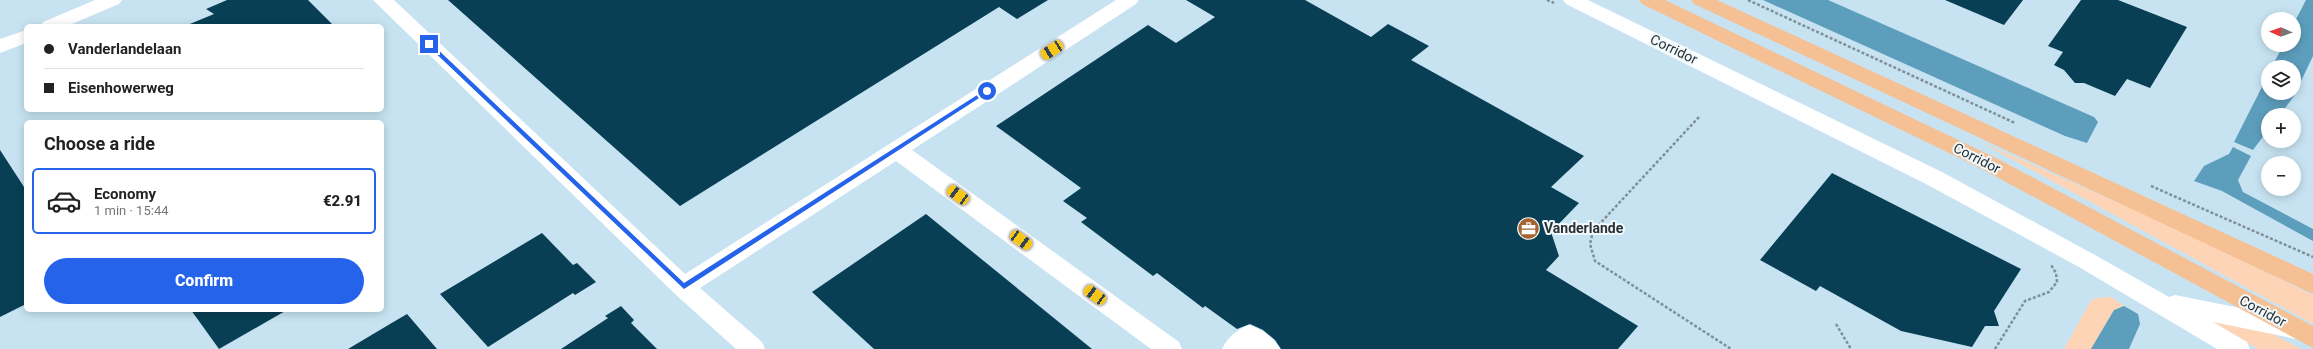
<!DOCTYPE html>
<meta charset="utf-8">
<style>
body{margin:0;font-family:Roboto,sans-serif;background:#f6f6f6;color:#222;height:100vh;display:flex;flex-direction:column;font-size:15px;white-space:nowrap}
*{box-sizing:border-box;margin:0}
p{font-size:13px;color:#767676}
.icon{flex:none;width:22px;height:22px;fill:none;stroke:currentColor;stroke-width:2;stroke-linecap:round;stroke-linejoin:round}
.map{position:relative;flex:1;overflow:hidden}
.side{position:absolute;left:24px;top:120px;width:360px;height:192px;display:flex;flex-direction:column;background:#fff;border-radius:6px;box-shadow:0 2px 10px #0003}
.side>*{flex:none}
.banner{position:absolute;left:24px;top:24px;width:360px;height:88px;border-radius:6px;box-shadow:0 2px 10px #0003;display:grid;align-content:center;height:88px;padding:0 20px;background:#fff}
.needle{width:26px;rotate:272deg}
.fabs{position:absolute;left:2261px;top:12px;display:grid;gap:8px}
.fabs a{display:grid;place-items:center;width:40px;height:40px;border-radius:50%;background:#fff;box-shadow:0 2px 10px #0003;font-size:20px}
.end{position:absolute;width:18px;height:18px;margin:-9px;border:5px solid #2563eb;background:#fff;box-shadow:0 0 0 2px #fff}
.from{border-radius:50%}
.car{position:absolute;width:12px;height:24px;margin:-12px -6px;border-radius:5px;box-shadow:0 0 3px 1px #0007;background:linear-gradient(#f5c518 24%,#345 0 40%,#f5c518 0 76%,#345 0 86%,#f5c518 0)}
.banner b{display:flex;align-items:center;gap:14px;height:38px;font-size:15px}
.banner b+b{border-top:1px solid #e0e0e0}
.banner i{width:10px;height:10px;background:#222}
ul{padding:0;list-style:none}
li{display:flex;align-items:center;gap:12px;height:66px;margin:0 8px 6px;padding:0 12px;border:2px solid transparent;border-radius:6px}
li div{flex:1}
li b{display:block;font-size:15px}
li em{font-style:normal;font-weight:800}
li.active{border-color:#2563eb}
li>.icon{width:36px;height:36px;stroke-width:1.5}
h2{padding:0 20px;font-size:18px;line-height:48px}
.cta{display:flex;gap:8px;margin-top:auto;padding:8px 20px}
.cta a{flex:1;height:46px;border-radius:24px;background:#2563eb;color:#fff;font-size:16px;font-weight:800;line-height:46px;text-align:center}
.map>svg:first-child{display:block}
.built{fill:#c7e3f2;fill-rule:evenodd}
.green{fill:#fdd4b6}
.water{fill:#5d9ebd}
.building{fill:#083f54}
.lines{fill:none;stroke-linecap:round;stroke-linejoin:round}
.path{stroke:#818f97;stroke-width:2.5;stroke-dasharray:3 2;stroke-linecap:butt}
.minor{fill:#fff;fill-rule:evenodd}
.major{fill:#f5c094;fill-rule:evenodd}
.route{fill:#2563eb}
.labels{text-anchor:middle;stroke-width:4;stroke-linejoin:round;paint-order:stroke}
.street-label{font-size:14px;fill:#2a3135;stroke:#f1f9fd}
.poi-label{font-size:14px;font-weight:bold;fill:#2a3135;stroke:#f1f9fd;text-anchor:start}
</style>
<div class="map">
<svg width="2313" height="349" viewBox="0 0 2313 349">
<rect width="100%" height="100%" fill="#d9eef9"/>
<path class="built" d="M0,0h2313v349h-2313zM2268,19h26v26h-26zM26,26h356v84h-356zM2268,67h26v26h-26zM2268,115h26v26h-26zM26,122h356v188h-356zM2268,163h26v26h-26z"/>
<g class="green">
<path d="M1979,141l201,89 133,65v29z"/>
<path d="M2111,297l13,9 -10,4 -23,39h-27l26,-47 5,-4z"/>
<path d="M2206,318l61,13 34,18h-43z"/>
</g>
<g class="water">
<path d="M1763,0h65l266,117 4,5 -11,21 -22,-7z"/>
<path d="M2306,0h7v56l-19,40 -14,19h-12v15l-15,20 -19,-8 34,-67v18h26v-26h-22l11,-22h11v-22z"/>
<path d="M2233,147l18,9 -13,24 5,12 70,37v12l-91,-50 -28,-10 10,-15 25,-12z"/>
<path d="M2124,306l14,8 2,10 -11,25h-38l23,-39z"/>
</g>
<g class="building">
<path d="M227,0h81l26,26h-149l29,-12 -8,-5z"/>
<path d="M448,0h600l-31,19 -18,-12 -319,199z"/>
<path d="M1186,0h119l66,37 17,-13 41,22 -18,14 173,96 -33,31 28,16 -28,29 8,24 -13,14 92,56 -20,23h-337l-6,-9 -12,-10 -13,-6 -13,5 -32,-23 -2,2 -46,-35 -4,3 -72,-54 6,-4 -24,-17 18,-13 -85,-62 152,-101 28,18 39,-26z"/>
<path d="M1945,0h78l-19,25z"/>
<path d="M2081,0h37l69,27 -37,61 -23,-9 -12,17 -31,-13h-9l-11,-13 -10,-5 9,-13 -15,-6z"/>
<path d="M0,150l26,40v114l-26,13z"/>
<path d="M1832,173l189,96 -27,42 5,15h-14l-13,21 -71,-16 -81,-45 -4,5 -56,-31z"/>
<path d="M926,214l166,135h-218l-62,-57z"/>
<path d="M542,233l31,32 4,-2 19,19 -21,13 -2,-2 -85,54 -48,-53z"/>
<path d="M621,306l13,14 -3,3 26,26h-96l47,-31 -3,-2z"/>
<path d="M191,310h96l-68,39z"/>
<path d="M407,314l30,35h-89l42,-25z"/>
</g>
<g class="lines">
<g class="path">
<path d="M1547,0l7,3"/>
<path d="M1748,0l267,123"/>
<path d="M1699,117l-106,114 -3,13 5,17 136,88"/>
<path d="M2151,186l162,71"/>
<path d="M1836,324l15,25"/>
<path d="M1995,349l30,-48 24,-9 8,-10 -1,-9 -5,-8"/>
</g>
<g class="minor">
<path d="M95,0h27l-3,4 -52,22h-27l3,-4z"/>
<path d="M373,0h21l291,274 431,-274h23l-3,4 -224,146 267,192 3,7h-31l-255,-188 -196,127 62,54 3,7h-29l-61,-55z"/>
<path d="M1563,0h25l354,172 153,83 74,42 6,-2 121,24 9,3 3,7 -3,7 -9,3 -83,-17 34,20 3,7h-33l-138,-82 -153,-83 -360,-180z"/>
<path d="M26,30v13l-26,10v-14z"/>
<path d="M1249,325c12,4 25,12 31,24h-58c5,-11 15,-20 27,-24z"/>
</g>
<g class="major">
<path d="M1639,0h26l331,158 317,168v22l-333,-180 -338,-164z"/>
<path d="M1691,0h26l568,261 28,13v20l-619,-290z"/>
</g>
</g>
<path class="route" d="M427,43h4l253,240 301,-193 5,1 -306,198 -257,-244z"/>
<defs>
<symbol id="office-disc" viewBox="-11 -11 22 22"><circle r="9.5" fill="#a5642f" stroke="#f1f9fd"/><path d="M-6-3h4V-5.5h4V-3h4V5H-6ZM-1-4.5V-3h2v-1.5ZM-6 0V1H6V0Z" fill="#fff"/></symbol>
</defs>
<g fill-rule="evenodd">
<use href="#office-disc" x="1516" y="216" width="25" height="25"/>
</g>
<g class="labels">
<g class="street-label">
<text transform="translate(1674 49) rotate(26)" y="5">Corridor</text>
<text transform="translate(1977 158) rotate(27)" y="5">Corridor</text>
<text transform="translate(2263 311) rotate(28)" y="5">Corridor</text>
</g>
<g class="poi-label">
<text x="1544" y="233">Vanderlande</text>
</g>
</g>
</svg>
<div class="fabs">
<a><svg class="needle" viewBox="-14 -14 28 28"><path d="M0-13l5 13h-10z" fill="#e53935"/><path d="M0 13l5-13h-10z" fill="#767676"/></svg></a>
<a><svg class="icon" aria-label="layers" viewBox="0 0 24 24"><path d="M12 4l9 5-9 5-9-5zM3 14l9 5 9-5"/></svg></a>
<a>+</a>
<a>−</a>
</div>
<i class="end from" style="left:987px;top:91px"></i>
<i class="end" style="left:429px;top:44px"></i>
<i class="car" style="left:1052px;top:50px;rotate:237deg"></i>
<i class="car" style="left:958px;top:195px;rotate:306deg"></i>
<i class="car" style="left:1021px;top:240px;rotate:126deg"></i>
<i class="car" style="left:1095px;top:295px;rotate:306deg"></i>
<div class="banner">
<b><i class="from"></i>Vanderlandelaan</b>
<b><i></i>Eisenhowerweg</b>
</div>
<section class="side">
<h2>Choose a ride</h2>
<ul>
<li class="active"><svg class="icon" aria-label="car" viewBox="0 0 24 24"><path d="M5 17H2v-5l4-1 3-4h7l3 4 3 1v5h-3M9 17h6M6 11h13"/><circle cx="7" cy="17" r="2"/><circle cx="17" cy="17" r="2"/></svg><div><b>Economy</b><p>1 min · 15:44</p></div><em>€2.91</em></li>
</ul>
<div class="cta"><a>Confirm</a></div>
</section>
</div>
